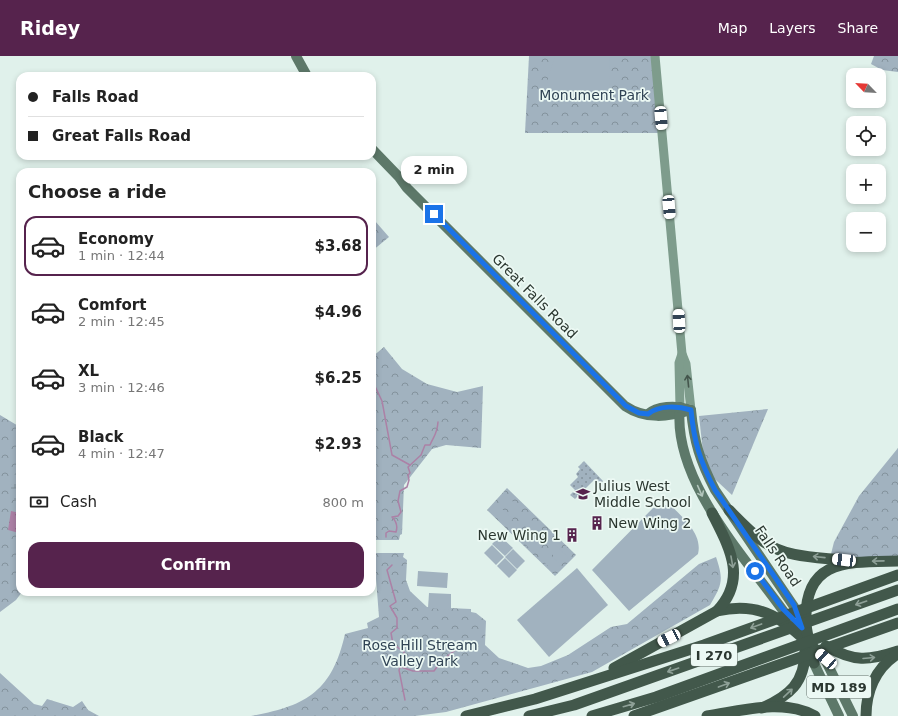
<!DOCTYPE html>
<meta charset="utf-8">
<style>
body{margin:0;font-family:"DejaVu Sans",sans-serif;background:#f6f6f6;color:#222;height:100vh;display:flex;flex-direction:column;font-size:15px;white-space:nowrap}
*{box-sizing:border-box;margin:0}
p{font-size:13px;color:#767676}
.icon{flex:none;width:22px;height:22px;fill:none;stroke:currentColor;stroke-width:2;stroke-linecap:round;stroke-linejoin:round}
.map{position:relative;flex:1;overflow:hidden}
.details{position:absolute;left:16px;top:112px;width:360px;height:428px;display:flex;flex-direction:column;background:#fff;border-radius:12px;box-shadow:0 2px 6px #0003}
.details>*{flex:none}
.guide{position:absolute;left:16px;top:16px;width:360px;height:88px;border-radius:12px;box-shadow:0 2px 6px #0003;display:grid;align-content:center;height:88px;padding:0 12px;background:#fff}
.needle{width:26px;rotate:295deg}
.fabs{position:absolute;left:846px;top:12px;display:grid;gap:8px}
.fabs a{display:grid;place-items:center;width:40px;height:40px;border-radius:8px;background:#fff;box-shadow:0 2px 6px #0003;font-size:20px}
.end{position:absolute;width:18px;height:18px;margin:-9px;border:5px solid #1a73e8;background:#fff;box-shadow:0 0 0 2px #fff}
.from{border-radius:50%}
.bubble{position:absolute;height:28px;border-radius:12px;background:#fff;box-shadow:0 2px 6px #0003;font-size:13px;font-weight:700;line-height:28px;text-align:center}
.car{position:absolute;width:12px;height:24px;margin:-12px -6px;border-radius:5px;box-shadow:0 0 3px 1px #0007;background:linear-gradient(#fff 24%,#345 0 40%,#fff 0 76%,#345 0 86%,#fff 0)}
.guide b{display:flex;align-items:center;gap:14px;height:38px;font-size:15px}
.guide b+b{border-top:1px solid #e0e0e0}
.guide i{width:10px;height:10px;background:#222}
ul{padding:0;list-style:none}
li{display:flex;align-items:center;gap:12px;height:60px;margin:0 8px 6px;padding:0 4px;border:2px solid transparent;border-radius:12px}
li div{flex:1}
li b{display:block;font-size:15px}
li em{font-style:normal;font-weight:700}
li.current{border-color:#56234d}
li>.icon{width:36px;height:36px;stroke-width:1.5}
h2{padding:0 12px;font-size:18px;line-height:48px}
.pay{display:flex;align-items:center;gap:10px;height:44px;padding:0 12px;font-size:15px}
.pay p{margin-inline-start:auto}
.action{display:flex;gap:8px;margin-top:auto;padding:8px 12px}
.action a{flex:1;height:46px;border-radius:12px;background:#56234d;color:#fff;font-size:16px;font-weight:700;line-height:46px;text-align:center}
header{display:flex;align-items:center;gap:24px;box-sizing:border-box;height:56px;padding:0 20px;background:#56234d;color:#fff}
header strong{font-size:19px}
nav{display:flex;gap:22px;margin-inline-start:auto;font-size:14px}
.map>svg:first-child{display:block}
.grass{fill:url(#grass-dots)}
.forest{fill:url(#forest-crowns)}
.wetland{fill:url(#wetland-marsh)}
.garden{fill:#a1b2bf}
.water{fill:url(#water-ripples)}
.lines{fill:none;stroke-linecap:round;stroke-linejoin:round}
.stream{stroke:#ac81a6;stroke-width:1.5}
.secondary{stroke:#7e9c8c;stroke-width:9}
.primary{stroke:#5d7869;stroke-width:10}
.motorway{stroke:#42584b;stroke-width:11}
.oneway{stroke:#44554c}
.oneway2{stroke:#b3c5bc}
.oneway3{stroke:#8ea097}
.route{stroke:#1a73e8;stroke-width:5}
.labels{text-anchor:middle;stroke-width:3.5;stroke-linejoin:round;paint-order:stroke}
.shield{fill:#ecf9f4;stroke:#65716b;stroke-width:1}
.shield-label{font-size:13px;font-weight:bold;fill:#2b3730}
.park-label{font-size:14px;fill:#304354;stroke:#ecf9f4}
.street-label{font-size:14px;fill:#2b3730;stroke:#ecf9f4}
.poi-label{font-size:14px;fill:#2b3730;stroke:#ecf9f4;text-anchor:start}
</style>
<header>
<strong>Ridey</strong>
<nav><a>Map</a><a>Layers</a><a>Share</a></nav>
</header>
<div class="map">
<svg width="898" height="660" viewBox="0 0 898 660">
<defs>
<pattern id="grass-dots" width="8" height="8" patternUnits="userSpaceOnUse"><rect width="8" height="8" fill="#a1b2bf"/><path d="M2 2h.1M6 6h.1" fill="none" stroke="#83929c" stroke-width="1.8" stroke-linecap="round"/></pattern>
<pattern id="forest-crowns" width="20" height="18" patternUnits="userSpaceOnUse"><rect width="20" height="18" fill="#a1b2bf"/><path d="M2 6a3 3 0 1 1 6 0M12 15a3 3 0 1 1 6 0" fill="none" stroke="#83929c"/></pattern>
<pattern id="wetland-marsh" width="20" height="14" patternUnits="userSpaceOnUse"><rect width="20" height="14" fill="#a1b2bf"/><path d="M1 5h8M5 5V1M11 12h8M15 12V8" fill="none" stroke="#83929c"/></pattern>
<pattern id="water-ripples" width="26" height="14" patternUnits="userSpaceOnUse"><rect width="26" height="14" fill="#ac81a6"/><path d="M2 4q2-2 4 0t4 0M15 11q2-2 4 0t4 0" fill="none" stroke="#8c6a88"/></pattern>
</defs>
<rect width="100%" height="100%" fill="#e0f1eb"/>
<path class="grass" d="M584,405l19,20 -4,4 -5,-5 -19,19 -5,-4 5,-5 -5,-5 8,-8 -2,-3 4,-5 -2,-2z"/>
<g class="forest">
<path d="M529,0h126l7,77h-137z"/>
<path d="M874,0h24v16l-16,-2 -11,-6z"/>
<path d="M372,158l3,7 14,16 -17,14z"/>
<path d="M384,291l18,22 25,15 30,8 26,-6 -2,62 -35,-3 -14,4 -28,36 -2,49 -2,1 -1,5h-27v-92l3,-29 -3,4v-66z"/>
<path d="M768,353l-36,86 -27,-25 -6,-54z"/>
<path d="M0,359l20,12v165h2l-6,8 -16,12z"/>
<path d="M898,392v113l-68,-3 4,-16 25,-46z"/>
<path d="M507,432l69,67 -21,21 -68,-66z"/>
<path d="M374,497h30l-1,4 4,3 -1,20 4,11 17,16 44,2v3l5,1 10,8 -1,24 14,13 29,10 13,-2 27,-11 43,-28 16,-3 72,-60 17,-7c8,23 6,28 -6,48l-118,67 -146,40 -31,4h-164c56,-10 81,-25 94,-82l23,-6 -1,-5 12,-6z"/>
<path d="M0,617l34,31 8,2 5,-7 26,8 9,-6 6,9 11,6h-99z"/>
</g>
<path class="wetland" d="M20,413v35l-11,-8 4,-20z"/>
<g class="garden">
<path d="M555,0h54l1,36 -66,6 5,-24z"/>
<path d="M508,441l14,13 -6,7 -14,-14z"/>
<path d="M670,448c12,14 33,29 28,50l-69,57 -37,-41 61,-62z"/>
<path d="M499,450l14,13 -6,7 -14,-14z"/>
<path d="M532,464l14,14 -7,6 -14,-13z"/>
<path d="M523,473l13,14 -6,6 -14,-14z"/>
<path d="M500,480l13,12 -8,8 -13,-12z"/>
<path d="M554,488l14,13 -6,7 -14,-14z"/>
<path d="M492,489l12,12 -8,8 -12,-12z"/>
<path d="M513,493l12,12 -8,8 -12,-12z"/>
<path d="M547,495l13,14 -6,7 -14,-14z"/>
<path d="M505,502l12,12 -8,8 -12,-12z"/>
<path d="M577,512l31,37 -59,52 -32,-37z"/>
<path d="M418,515l30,2 -1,15 -30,-2z"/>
<path d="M429,537l22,1v16l-23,-2z"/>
</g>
<path class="water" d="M11,455l9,2 -1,20 -11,-3z"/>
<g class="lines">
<g class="stream">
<path d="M372,324l10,21 10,54 18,10"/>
<path d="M386,481v-4l3,-2 7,1c2,-6 0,-11 -4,-15l6,-1 3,-4 -3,-11 2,-10 7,-4 2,-7 -1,-5 2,-2 -2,-6 13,-12 4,-10h5c4,-10 7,-10 8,-23"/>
<path d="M392,509l-5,5 9,32 -6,4 7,12v10l-6,5 2,11 11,8v5l-5,13 6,30"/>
<path d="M401,611l12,4h21l8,-11 19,-14"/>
</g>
<g class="secondary">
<path d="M655,0l27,298 4,10 5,46"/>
<path d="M680,351l-1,-44 3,-9"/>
</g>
<g class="primary">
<path d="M296,0l11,20"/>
<path d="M372,93l27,28 8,11 218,218c21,14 43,11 66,4"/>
<path d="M680,351c-9,79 78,163 118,225"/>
<path d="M691,354c3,32 9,51 24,80l86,127"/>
<path d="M648,358c9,-8 28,-9 39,-5"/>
<path d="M822,597l31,63"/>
<path d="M810,599l29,61"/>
</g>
<g class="motorway">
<path d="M729,454c11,11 22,23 35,32 24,17 57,15 86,19"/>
<path d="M717,555c52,-12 73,16 109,48"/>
<path d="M826,590c28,16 42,15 72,5"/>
<path d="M814,607c-2,-12 -7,-26 -8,-39 -3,-66 42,-62 92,-63"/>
<path d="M614,612l103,-57c31,-33 12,-64 -5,-98"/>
<path d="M762,652c27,-12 43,-25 43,-57"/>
<path d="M466,660l69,-17 169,-54 194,-70"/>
<path d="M529,660l45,-11 324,-115"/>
<path d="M592,660l64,-19 242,-88"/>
<path d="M634,660l264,-93"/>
<path d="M707,660c34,-5 76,-18 108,0"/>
<path d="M866,660c0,-24 9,-47 30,-61"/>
</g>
</g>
<defs><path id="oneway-shaft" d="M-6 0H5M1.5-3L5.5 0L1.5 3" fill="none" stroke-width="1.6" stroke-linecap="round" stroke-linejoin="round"/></defs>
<use class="oneway" href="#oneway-shaft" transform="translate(688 325) rotate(-96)"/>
<use class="oneway2" href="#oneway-shaft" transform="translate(700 435) rotate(66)"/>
<g class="oneway3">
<use href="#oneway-shaft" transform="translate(819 501) rotate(-174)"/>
<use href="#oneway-shaft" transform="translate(878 505) rotate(179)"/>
<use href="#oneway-shaft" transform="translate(732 506) rotate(80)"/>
<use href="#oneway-shaft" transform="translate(861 547) rotate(161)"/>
<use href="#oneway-shaft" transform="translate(756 570) rotate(160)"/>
<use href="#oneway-shaft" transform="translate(869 602) rotate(-5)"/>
<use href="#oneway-shaft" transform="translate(673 614) rotate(161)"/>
<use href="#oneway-shaft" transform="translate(724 629) rotate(-20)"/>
<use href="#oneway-shaft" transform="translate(788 637) rotate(-43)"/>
<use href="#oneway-shaft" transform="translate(629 649) rotate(-16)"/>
</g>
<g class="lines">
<path class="route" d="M434,158l192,192 13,7 9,1c11,-9 30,-8 43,-4 3,32 9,51 24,80l79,115 8,23 -19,-19 -28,-38"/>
</g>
<defs>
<symbol id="school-bare" viewBox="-9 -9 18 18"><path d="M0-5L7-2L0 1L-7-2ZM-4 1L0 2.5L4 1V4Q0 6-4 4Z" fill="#56234d" stroke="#ecf9f4" stroke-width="2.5" paint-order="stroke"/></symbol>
<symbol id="building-bare" viewBox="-9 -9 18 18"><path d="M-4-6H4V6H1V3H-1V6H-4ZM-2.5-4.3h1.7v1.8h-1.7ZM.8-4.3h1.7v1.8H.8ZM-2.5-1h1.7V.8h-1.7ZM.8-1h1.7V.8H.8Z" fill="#56234d" stroke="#ecf9f4" stroke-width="2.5" paint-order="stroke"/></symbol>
</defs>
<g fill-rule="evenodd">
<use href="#school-bare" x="573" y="428" width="20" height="20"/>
<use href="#building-bare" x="587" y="457" width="20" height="20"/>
<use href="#building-bare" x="562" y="469" width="20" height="20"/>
</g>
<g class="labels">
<g class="shield">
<rect x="691" y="588" width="46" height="22" rx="3"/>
<rect x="807" y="620" width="64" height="22" rx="3"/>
</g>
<g class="shield-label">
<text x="714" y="604">I 270</text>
<text x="839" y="636">MD 189</text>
</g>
<g class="park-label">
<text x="594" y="44">Monument Park</text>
<text x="420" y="594">Rose Hill Stream<tspan x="420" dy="16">Valley Park</tspan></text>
</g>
<g class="street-label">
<text transform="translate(535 240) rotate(45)" y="5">Great Falls Road</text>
<text transform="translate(778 500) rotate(56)" y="5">Falls Road</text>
</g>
<g class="poi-label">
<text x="594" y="435">Julius West<tspan x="594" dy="16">Middle School</tspan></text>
<text x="608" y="472">New Wing 2</text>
<text x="561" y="484" text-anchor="end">New Wing 1</text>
</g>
</g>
</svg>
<div class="fabs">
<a><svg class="needle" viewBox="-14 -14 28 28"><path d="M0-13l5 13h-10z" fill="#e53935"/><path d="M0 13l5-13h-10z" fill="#767676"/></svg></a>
<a><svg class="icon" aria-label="locate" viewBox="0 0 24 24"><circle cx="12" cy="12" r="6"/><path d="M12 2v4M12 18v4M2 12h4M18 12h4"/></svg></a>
<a>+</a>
<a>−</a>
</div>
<i class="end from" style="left:755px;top:515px"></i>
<i class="end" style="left:434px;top:158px"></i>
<div class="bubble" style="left:401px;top:100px;width:66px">2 min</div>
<i class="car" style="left:661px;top:62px;rotate:175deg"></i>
<i class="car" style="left:669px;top:151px;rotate:175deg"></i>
<i class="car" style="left:679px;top:265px;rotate:357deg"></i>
<i class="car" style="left:844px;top:504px;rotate:277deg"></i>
<i class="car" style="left:669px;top:582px;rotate:243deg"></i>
<i class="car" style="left:826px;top:603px;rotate:311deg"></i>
<div class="guide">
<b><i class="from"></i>Falls Road</b>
<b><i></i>Great Falls Road</b>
</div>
<section class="details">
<h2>Choose a ride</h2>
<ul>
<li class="current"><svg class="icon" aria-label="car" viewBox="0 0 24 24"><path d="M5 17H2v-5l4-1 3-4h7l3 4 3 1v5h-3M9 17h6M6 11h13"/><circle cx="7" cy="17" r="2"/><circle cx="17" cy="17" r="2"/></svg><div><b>Economy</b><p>1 min · 12:44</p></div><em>$3.68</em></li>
<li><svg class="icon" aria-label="car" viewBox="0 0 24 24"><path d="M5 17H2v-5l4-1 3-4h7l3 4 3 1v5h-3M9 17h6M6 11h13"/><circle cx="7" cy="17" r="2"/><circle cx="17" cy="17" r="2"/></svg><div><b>Comfort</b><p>2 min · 12:45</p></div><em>$4.96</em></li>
<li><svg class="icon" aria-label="car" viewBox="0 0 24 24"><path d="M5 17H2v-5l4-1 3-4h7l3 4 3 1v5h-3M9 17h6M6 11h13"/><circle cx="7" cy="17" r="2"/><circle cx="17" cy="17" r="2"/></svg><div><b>XL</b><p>3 min · 12:46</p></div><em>$6.25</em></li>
<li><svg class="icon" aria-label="car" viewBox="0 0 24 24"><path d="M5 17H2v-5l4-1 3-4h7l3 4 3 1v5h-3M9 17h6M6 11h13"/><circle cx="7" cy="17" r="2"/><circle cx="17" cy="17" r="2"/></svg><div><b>Black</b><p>4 min · 12:47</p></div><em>$2.93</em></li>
</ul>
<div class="pay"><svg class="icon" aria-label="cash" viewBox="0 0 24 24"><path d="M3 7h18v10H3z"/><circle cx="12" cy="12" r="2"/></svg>Cash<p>800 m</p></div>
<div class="action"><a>Confirm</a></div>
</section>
</div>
